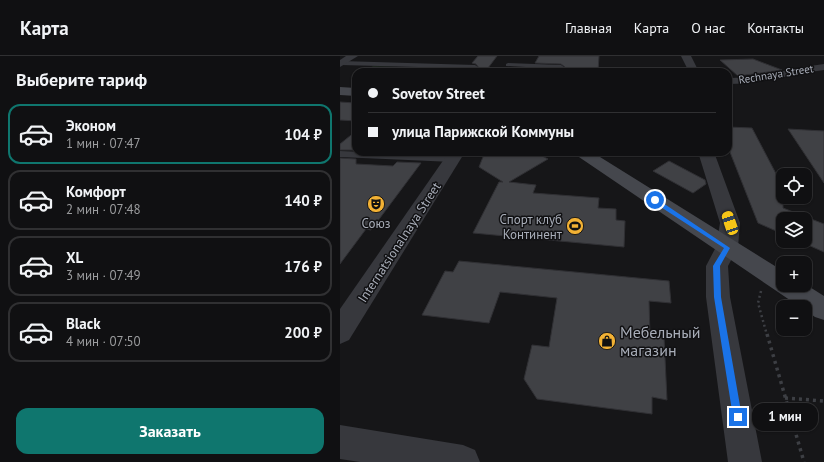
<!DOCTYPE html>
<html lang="ru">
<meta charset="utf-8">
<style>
body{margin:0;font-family:"PT Sans",sans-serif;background:#19191b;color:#f1f3f6;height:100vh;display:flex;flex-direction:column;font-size:15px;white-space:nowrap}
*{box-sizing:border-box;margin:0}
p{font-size:13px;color:#9c9d9f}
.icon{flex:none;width:22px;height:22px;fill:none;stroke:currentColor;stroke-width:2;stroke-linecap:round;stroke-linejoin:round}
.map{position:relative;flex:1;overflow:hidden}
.sheet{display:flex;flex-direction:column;background:#101012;width:340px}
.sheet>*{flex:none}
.banner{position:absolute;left:12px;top:12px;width:380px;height:88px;border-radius:12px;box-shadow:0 1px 3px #0004,0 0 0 1px #303032;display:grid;align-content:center;height:88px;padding:0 16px;background:#101012}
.buttons{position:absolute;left:436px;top:112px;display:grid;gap:8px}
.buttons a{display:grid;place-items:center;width:36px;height:36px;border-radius:8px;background:#101012;box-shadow:0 1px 3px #0004,0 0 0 1px #303032;font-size:20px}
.end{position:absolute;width:18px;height:18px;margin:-9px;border:5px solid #1a73e8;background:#fff;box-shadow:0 0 0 2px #fff}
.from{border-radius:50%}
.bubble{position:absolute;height:28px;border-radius:12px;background:#101012;box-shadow:0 1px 3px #0004,0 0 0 1px #303032;font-size:13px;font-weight:700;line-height:28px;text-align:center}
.car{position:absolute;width:12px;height:24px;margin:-12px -6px;border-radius:5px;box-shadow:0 0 3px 1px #0007;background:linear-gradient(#f5c518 24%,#345 0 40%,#f5c518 0 76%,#345 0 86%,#f5c518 0)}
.banner b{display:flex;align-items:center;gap:14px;height:38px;font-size:15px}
.banner b+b{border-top:1px solid #303032}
.banner i{width:10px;height:10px;background:#f1f3f6}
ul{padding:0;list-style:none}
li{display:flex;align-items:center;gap:12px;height:60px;margin:0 8px 6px;padding:0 8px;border:2px solid #303032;border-radius:12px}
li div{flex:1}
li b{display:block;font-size:15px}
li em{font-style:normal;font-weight:700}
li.on{border-color:#0f766e}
li>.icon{width:36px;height:36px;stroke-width:1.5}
h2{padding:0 16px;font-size:18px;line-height:48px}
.button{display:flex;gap:8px;margin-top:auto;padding:8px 16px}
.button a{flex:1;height:46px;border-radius:12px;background:#0f766e;color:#fff;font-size:16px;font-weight:700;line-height:46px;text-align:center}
header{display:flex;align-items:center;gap:24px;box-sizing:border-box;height:56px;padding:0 20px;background:#101012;border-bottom:1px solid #303032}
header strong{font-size:19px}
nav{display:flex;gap:22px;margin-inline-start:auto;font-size:14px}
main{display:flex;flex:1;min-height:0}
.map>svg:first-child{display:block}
.green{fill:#1e261f}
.building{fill:#404145;stroke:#303034}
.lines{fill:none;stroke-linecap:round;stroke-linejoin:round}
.path-far1{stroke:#3d3f44;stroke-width:2.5;stroke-dasharray:2 3;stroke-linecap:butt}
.path{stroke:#3d3f44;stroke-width:3.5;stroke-dasharray:3 4;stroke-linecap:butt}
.lane{fill:#37383d;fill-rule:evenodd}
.street{fill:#37383d;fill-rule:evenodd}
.secondary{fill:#45474d;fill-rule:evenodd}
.route{fill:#1a73e8}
.labels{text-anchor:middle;stroke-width:3;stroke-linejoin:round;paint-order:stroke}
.far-street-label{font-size:11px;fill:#a8adb8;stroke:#111113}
.poi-label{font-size:13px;fill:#a8adb8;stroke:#111113;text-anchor:end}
.street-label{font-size:13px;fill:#a8adb8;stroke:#111113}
.near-poi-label{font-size:16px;fill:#a8adb8;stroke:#111113;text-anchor:start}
</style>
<header>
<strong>Карта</strong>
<nav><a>Главная</a><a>Карта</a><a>О нас</a><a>Контакты</a></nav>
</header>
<main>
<section class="sheet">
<h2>Выберите тариф</h2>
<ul>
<li class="on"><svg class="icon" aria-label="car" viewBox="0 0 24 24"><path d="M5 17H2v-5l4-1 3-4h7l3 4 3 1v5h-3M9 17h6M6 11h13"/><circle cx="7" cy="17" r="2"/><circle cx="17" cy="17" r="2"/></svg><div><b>Эконом</b><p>1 мин · 07:47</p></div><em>104 ₽</em></li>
<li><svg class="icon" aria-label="car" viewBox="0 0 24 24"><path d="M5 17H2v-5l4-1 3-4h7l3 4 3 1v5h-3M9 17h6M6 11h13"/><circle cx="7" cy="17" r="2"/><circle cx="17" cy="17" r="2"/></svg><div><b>Комфорт</b><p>2 мин · 07:48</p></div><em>140 ₽</em></li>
<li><svg class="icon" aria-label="car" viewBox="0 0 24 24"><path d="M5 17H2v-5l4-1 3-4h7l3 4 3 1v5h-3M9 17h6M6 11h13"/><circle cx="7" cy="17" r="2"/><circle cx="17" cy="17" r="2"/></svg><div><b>XL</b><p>3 мин · 07:49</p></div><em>176 ₽</em></li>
<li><svg class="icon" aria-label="car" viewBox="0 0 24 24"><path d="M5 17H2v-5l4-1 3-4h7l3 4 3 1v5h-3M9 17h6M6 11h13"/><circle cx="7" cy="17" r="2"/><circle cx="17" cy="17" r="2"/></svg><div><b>Black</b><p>4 мин · 07:50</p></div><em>200 ₽</em></li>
</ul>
<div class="button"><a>Заказать</a></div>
</section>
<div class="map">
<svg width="484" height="406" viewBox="0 0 484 406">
<rect width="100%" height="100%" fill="#161618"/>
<path class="green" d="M33,10l74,3 -4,3h-80z"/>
<g class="building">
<path d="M138,0h19l-12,16h-21l15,-4 -3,-4 -4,-1z"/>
<path d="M199,0h60l-1,16h-68l2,-3 29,1 4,-3 -4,-3 -26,-1z"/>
<path d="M413,3l29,11 -44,6 -18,-16z"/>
<path d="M0,46l16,1v18l-16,-1z"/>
<path d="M388,71l24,1 31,59v21l41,16v28l-25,-11h6v-22h-22v15l-25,-11 -30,-76z"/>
<path d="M448,73l36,2v52z"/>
<path d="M16,75v19h-16v-6z"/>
<path d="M145,96h49l14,7 -39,23 27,3 -3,8 66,5 -1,10 18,1v11l9,1 -1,26 -151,-14 26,-51h4l-24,-15z"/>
<path d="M0,102l16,1v5l37,2 4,-4 24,1 -50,67 -5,-1 -26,35z"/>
<path d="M329,105l36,19 1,4 -13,9 -40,-22z"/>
<path d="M119,205l210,20 2,22 -22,-2 1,35 14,1 3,63 -15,-3v17l-115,-15 -13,-20 8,-34 17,2 8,-49 -57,-6 -11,31 -67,-8 23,-44 8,1z"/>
</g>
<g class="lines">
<path class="path-far1" d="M421,235l-3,12 9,32"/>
<g class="path">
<path d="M427,278l37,128"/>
<path d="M445,342l39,3"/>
</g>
<g class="lane">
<path d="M1,5l134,4 3,2 -26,5 4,-4 -115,-3z"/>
<path d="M168,7l53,2 3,2 -3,2 -55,-3v-2z"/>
<path d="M0,95l113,5 4,3 -4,3 -113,-5z"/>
</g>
<g class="street">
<path d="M6,0h12l-18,11v-7z"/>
<path d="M341,0h10l8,16h-10z"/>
<path d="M484,8v6c-32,4 -64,14 -96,14v-6c32,0 64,-10 96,-14z"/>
<path d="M109,96h16l-116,188 -9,4v-35z"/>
<path d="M358,96h16l26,71 -2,24 -10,19 2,31 32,165h-34l-22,-165v-31l10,-19 4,-24z"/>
<path d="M0,369l123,20 12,5 5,12h-120l-20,-3z"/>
</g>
<g class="secondary">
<path d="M0,31l16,1v8l-16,-1z"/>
<path d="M233,96h19l191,119v14l22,-1 19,12v24l-9,-3 -10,-7v-3h-5l-22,-15 -202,-137z"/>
</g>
</g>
<path class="route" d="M313,143h4l73,49 -10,18 1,31 21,120 -1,3 -3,2 -4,-2 -1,-3 -19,-120 -1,-31 11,-18 -71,-46z"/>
<defs>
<symbol id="theatre-disc" viewBox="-11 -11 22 22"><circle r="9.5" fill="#f2b134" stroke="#111113"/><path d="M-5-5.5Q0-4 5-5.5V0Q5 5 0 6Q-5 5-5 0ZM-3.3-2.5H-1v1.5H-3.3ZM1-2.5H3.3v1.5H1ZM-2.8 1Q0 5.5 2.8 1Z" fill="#111"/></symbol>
<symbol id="stadium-disc" viewBox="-11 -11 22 22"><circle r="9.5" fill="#f2b134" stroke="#111113"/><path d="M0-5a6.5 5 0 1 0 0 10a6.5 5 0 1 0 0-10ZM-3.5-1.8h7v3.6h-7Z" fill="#111"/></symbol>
<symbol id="shop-disc" viewBox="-11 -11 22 22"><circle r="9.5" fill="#f2b134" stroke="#111113"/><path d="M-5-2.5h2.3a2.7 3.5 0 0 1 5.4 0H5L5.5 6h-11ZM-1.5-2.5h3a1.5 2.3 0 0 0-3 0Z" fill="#111"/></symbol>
</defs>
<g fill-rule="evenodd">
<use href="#theatre-disc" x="26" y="138" width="20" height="20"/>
<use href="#stadium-disc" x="225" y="160" width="20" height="20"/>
<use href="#shop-disc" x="257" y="275" width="20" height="20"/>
</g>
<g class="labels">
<g class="far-street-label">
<text transform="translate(436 18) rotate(-9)" y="4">Rechnaya Street</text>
</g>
<g class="poi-label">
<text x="222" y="168">Спорт клуб<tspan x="222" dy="15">Континент</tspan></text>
<text x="36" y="172" text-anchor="middle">Союз</text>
</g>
<g class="street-label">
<text transform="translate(59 186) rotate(-57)" y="5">Internatsionalnaya Street</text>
</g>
<g class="near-poi-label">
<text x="280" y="282">Мебельный<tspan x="280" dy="18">магазин</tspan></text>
</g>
</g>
</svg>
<div class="buttons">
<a><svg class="icon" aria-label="locate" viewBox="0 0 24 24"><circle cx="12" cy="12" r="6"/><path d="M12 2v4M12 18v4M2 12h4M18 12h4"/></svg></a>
<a><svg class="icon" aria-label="layers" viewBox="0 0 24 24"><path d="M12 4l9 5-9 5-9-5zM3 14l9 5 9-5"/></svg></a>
<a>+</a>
<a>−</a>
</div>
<i class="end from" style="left:315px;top:144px"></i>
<i class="end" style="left:398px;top:361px"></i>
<div class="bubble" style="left:412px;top:347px;width:66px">1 мин</div>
<i class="car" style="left:390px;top:167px;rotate:341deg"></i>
<div class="banner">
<b><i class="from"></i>Sovetov Street</b>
<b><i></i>улица Парижской Коммуны</b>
</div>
</div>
</main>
